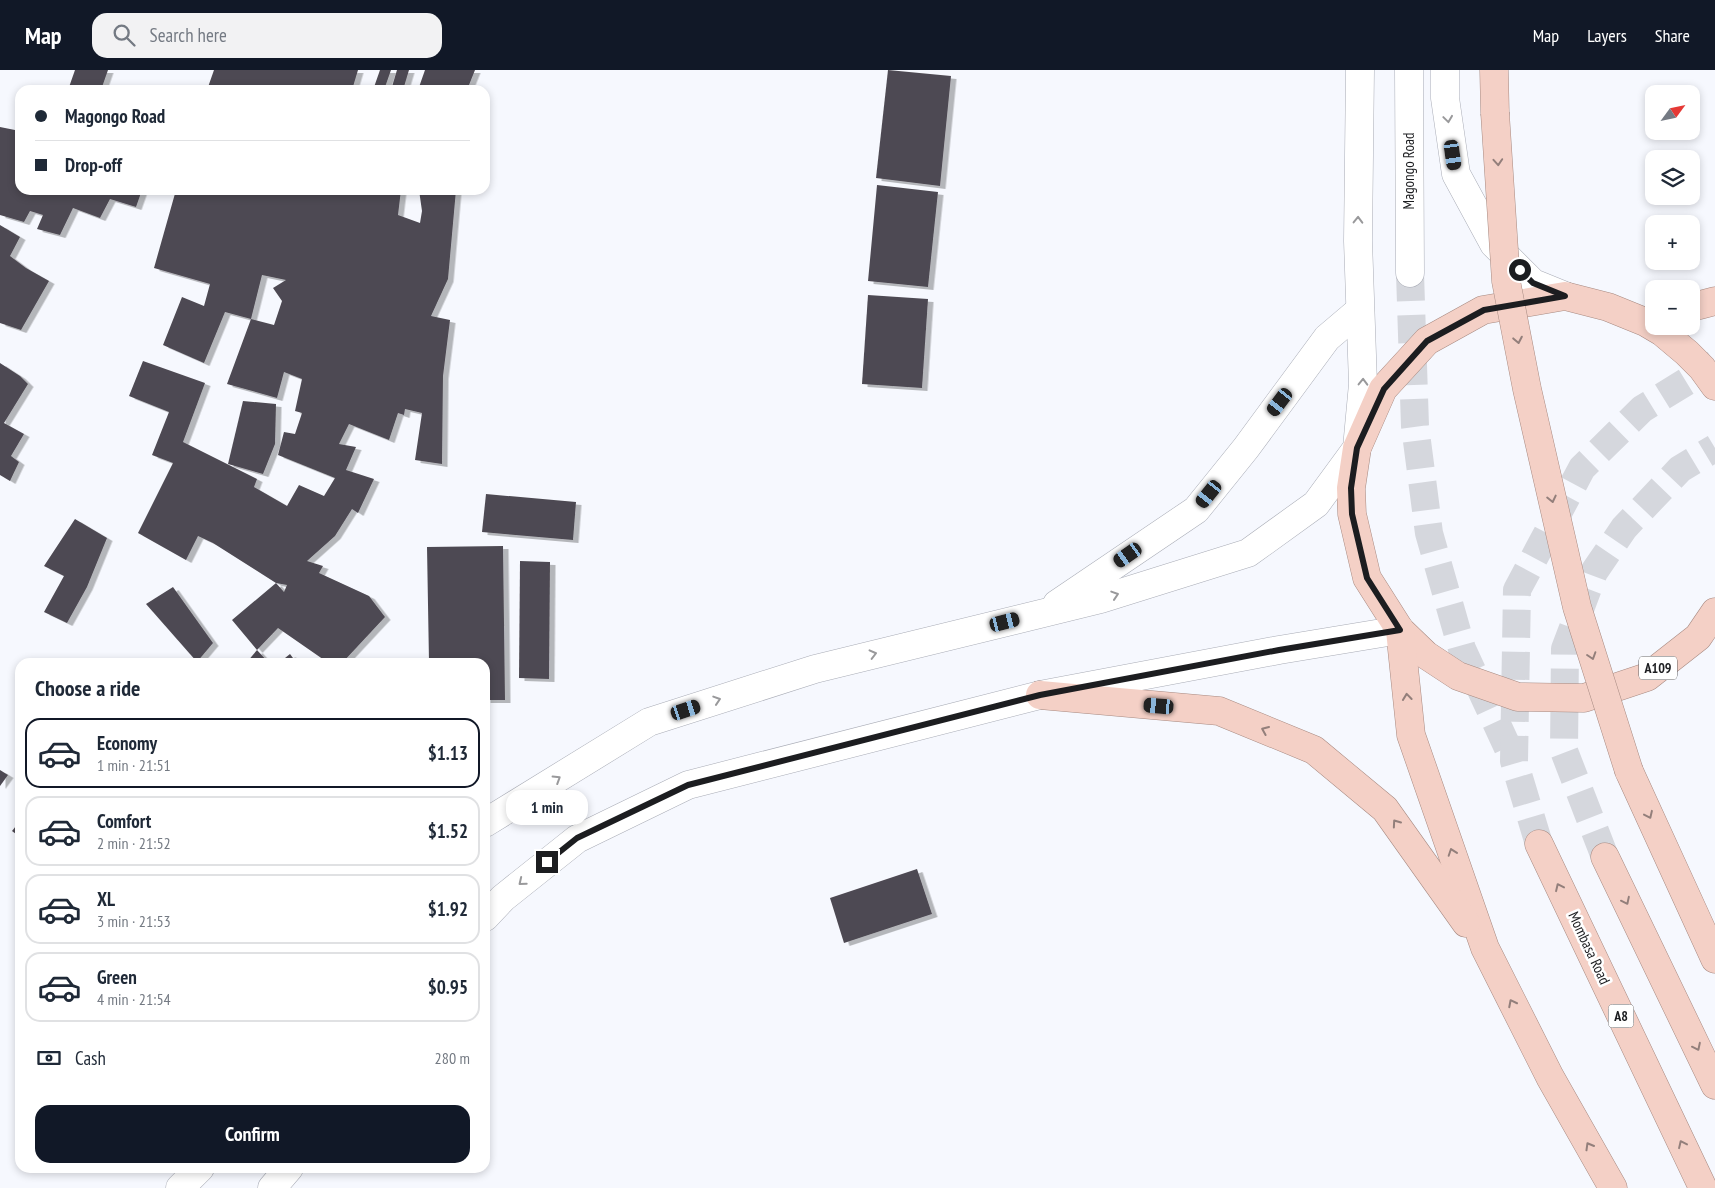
<!DOCTYPE html>
<meta charset="utf-8">
<style>
body{margin:0;font-family:"PT Sans Narrow",sans-serif;background:#f2f2f3;color:#1f2937;height:100vh;display:flex;flex-direction:column;font-size:19px;white-space:nowrap}
*{box-sizing:border-box;margin:0}
p{font-size:16px;color:#747a83}
.icon{flex:none;width:28px;height:28px;fill:none;stroke:currentColor;stroke-width:2;stroke-linecap:round;stroke-linejoin:round}
.map{position:relative;flex:1;overflow:hidden}
.details{position:absolute;left:15px;top:588px;width:475px;height:515px;display:flex;flex-direction:column;background:#fff;border-radius:15px;box-shadow:0 2px 8px #0003}
.details>*{flex:none}
.banner{position:absolute;left:15px;top:15px;width:475px;height:110px;border-radius:15px;box-shadow:0 2px 8px #0003;display:grid;align-content:center;height:110px;padding:0 20px;background:#fff}
.needle{width:32px;rotate:57deg}
.tools{position:absolute;left:1645px;top:15px;display:grid;gap:10px}
.tools a{display:grid;place-items:center;width:55px;height:55px;border-radius:10px;background:#fff;box-shadow:0 2px 8px #0003;font-size:25px}
.end{position:absolute;width:22px;height:22px;margin:-11px;border:6px solid #1c1d20;background:#fff;box-shadow:0 0 0 2px #fff}
.from{border-radius:50%}
.bubble{position:absolute;height:35px;border-radius:15px;background:#fff;box-shadow:0 2px 8px #0003;font-size:16px;font-weight:800;line-height:35px;text-align:center}
.car{position:absolute;width:15px;height:30px;margin:-15px -8px;border-radius:6px;box-shadow:0 0 4px 1px #0007;background:linear-gradient(#222 24%,#8ab4d8 0 40%,#222 0 76%,#8ab4d8 0 86%,#222 0)}
.banner b{display:flex;align-items:center;gap:18px;height:48px;font-size:19px}
.banner b+b{border-top:1px solid #e0e1e3}
.banner i{width:12px;height:12px;background:#1f2937}
ul{padding:0;list-style:none}
li{display:flex;align-items:center;gap:15px;height:70px;margin:0 10px 8px;padding:0 10px;border:2px solid #e0e1e3;border-radius:15px}
li div{flex:1}
li b{display:block;font-size:19px}
li em{font-style:normal;font-weight:800}
li.selected{border-color:#111827}
li>.icon{width:45px;height:45px;stroke-width:1.5}
h2{padding:0 20px;font-size:22px;line-height:60px}
.pay{display:flex;align-items:center;gap:12px;height:55px;padding:0 20px;font-size:19px}
.pay p{margin-inline-start:auto}
.primary-button{display:flex;gap:10px;margin-top:auto;padding:10px 20px}
.primary-button a{flex:1;height:58px;border-radius:15px;background:#111827;color:#fff;font-size:20px;font-weight:800;line-height:58px;text-align:center}
header{display:flex;align-items:center;gap:30px;box-sizing:border-box;height:70px;padding:0 25px;background:#111827;color:#fff}
header strong{font-size:24px}
nav{display:flex;gap:28px;margin-inline-start:auto;font-size:18px}
.search{width:350px;height:45px;background:#f2f2f3;display:flex;align-items:center;gap:12px;box-sizing:border-box;padding:0 18px;border-radius:15px;color:#747a83;font-size:19px}
.map>svg:first-child{display:block}
.building{fill:#4e4a52;fill-rule:evenodd;filter:url(#shadow)}
.lines{fill:none;stroke-linecap:round;stroke-linejoin:round}
.secondary-tunnel{stroke:#d5d7dd;stroke-width:28;stroke-dasharray:28 14;stroke-linecap:butt}
.trunk-tunnel{stroke:#d5d7dd;stroke-width:28;stroke-dasharray:28 14;stroke-linecap:butt}
.secondary-casing{stroke:#a9acb6;stroke-width:29}
.trunk-casing{stroke:#a78a82;stroke-width:29}
.secondary{stroke:#fff;stroke-width:28}
.trunk{stroke:#f4d0c6;stroke-width:28}
.trunk-bridge-casing{stroke:#a78a82;stroke-width:29;stroke-linecap:butt}
.trunk-bridge{stroke:#f4d0c6;stroke-width:28}
.oneway{stroke:#99999b}
.oneway2{stroke:#937f7b}
.route{stroke:#1c1d20;stroke-width:6}
.labels{text-anchor:middle;stroke-width:5;stroke-linejoin:round;paint-order:stroke}
.shield{fill:#fff;stroke:#606163;stroke-width:1}
.shield-label{font-size:14px;font-weight:bold;fill:#1c1d20}
.street-label{font-size:15px;fill:#1c1d20;stroke:#fff}
</style>
<header>
<strong>Map</strong>
<div class="search"><svg class="icon" aria-label="search" viewBox="0 0 24 24"><circle cx="10" cy="10" r="6"/><path d="M15 15l6 6"/></svg>Search here</div>
<nav><a>Map</a><a>Layers</a><a>Share</a></nav>
</header>
<div class="map">
<svg width="1715" height="1118" viewBox="0 0 1715 1118">
<defs>
<filter id="shadow"><feDropShadow dx="5.5" dy="3" stdDeviation="0" flood-color="#0004"/></filter>
</defs>
<rect width="100%" height="100%" fill="#f6f8fe"/>
<g class="building">
<path d="M75,0h33l-7,20h-33z"/>
<path d="M214,0h144l-6,20h-145z"/>
<path d="M380,0h11l-7,20h-11z"/>
<path d="M397,0h12l-6,20h-12z"/>
<path d="M425,0h50l-8,20h-49z"/>
<path d="M888,0l63,6 -11,110 -64,-8z"/>
<path d="M0,57l20,4v59h122l-6,17 -26,-8 -10,19 -27,-10 -13,27 -23,-6 6,-14 -13,-4 -6,11 -24,-7z"/>
<path d="M877,115l61,7 -10,95 -60,-6z"/>
<path d="M176,120h66l12,4 2,-4h145l-3,25 22,8 2,-12 -3,-21h37l-8,89 -17,37 19,4 -7,56 -1,88 -27,-4 7,-47 -17,-4 -1,6 -6,-2 -9,27 -40,-16 -10,20 17,3 -10,23 28,9 -16,34 -6,-4 -17,27 -28,25 16,5 -4,7 50,23 16,21 -42,45h-16l-49,-34 -21,22 -25,-30 44,-37 -63,-40 -15,-7 -12,24 -48,-27 35,-70 -21,-8 17,-43 -40,-16 14,-35 62,22 -22,59 74,37 -3,8 33,19 12,-21 25,11 11,-18 -57,-23 6,-23 11,2 7,-21 -7,-2 7,-32 -18,-7 -7,26 -50,-14 24,-65 23,6 8,-24 -9,-13 13,-8 -24,-5 -11,44 -26,-7 -21,51 -41,-18 19,-48 22,9 6,-22 -56,-16zM276,513l11,2 -3,7z"/>
<path d="M0,155l20,12 -10,19 16,12 23,13 -28,49 -21,-7z"/>
<path d="M868,225l60,4 -6,89 -60,-4z"/>
<path d="M0,293l20,13 8,8 -24,39 20,11 -13,22 8,6 -9,19 -10,-6z"/>
<path d="M243,331l33,3 -1,40 -12,30 -35,-10z"/>
<path d="M486,424l90,8 -3,38 -91,-8z"/>
<path d="M75,449l32,19 -20,49 -20,36 -23,-11 20,-36 -20,-10z"/>
<path d="M503,476l2,154h-20v-38h-56l-2,-115z"/>
<path d="M520,491l30,1 -1,117 -30,-1z"/>
<path d="M173,517l40,56 -16,19 -51,-58z"/>
<path d="M257,580l11,12h-21z"/>
<path d="M290,584l6,8h-16z"/>
<path d="M0,700l8,5 -8,11z"/>
<path d="M20,751v16l-8,-6z"/>
<path d="M917,799l15,45 -88,29 -14,-45z"/>
</g>
<g class="lines">
<path class="secondary-tunnel" d="M1410,203l5,153 14,107 33,116 52,112"/>
<g class="trunk-tunnel">
<path d="M1539,774l-25,-83 3,-171 65,-122 60,-59 73,-45"/>
<path d="M1605,787l-41,-106 1,-102 29,-77 30,-44 56,-59 35,-21"/>
</g>
<defs>
<g id="secondary">
<path d="M1409,0l1,203"/>
<path d="M1445,0v28l11,76 38,70 39,39 32,13"/>
<path d="M1057,534l139,-94 50,-62 81,-110 33,-28"/>
<path d="M485,753l164,-101 166,-53 286,-70 147,-46 68,-49 41,-56 6,-64 -5,-143 2,-171"/>
<path d="M485,847l18,-19 74,-59 111,-54 352,-90 239,-45 121,-20"/>
<path d="M180,1118l20,-20"/>
<path d="M272,1118l17,-20"/>
</g>
<g id="trunk">
<path d="M1494,0l1,43"/>
<path d="M1691,236l9,-1 15,-4"/>
<path d="M1715,316l-13,-18 -15,-15 -25,-21 -17,-10 -37,-15 -43,-11 -82,14 -56,31 -44,48 -26,59 -6,40 1,26 15,64 33,52 26,25 32,21 60,21 66,1 63,-21 51,-40 17,-25"/>
<path d="M1400,560l11,105 74,213 65,129 63,111"/>
<path d="M1040,625l179,16 95,39 71,59 81,114"/>
<path d="M1629,701l86,188"/>
<path d="M1539,774l164,344"/>
<path d="M1605,787l110,228"/>
</g>
</defs>
<use href="#secondary" class="secondary-casing"/>
<use href="#trunk" class="trunk-casing"/>
<use href="#secondary" class="secondary"/>
<use href="#trunk" class="trunk"/>
<defs>
<path id="trunk-bridge" d="M1495,43l11,168 21,108 50,218 52,164"/>
</defs>
<use href="#trunk-bridge" class="trunk-bridge-casing"/>
<use href="#trunk-bridge" class="trunk-bridge"/>
</g>
<defs><path id="oneway-chevron" d="M-2-3.5L2.5 0L-2 3.5" fill="none" stroke-width="1.6" stroke-linecap="round" stroke-linejoin="round" transform="scale(1.25)"/></defs>
<g class="oneway">
<use href="#oneway-chevron" transform="translate(1448 49) rotate(82)"/>
<use href="#oneway-chevron" transform="translate(1358 150) rotate(-89)"/>
<use href="#oneway-chevron" transform="translate(1363 312) rotate(-89)"/>
<use href="#oneway-chevron" transform="translate(1115 525) rotate(-18)"/>
<use href="#oneway-chevron" transform="translate(873 584) rotate(-14)"/>
<use href="#oneway-chevron" transform="translate(717 630) rotate(-18)"/>
<use href="#oneway-chevron" transform="translate(557 709) rotate(-32)"/>
<use href="#oneway-chevron" transform="translate(522 812) rotate(141)"/>
</g>
<g class="oneway2">
<use href="#oneway-chevron" transform="translate(1498 92) rotate(86)"/>
<use href="#oneway-chevron" transform="translate(1518 270) rotate(79)"/>
<use href="#oneway-chevron" transform="translate(1552 429) rotate(77)"/>
<use href="#oneway-chevron" transform="translate(1592 586) rotate(72)"/>
<use href="#oneway-chevron" transform="translate(1407 627) rotate(-96)"/>
<use href="#oneway-chevron" transform="translate(1265 660) rotate(-157)"/>
<use href="#oneway-chevron" transform="translate(1649 745) rotate(65)"/>
<use href="#oneway-chevron" transform="translate(1396 753) rotate(-125)"/>
<use href="#oneway-chevron" transform="translate(1452 782) rotate(-109)"/>
<use href="#oneway-chevron" transform="translate(1559 817) rotate(-115)"/>
<use href="#oneway-chevron" transform="translate(1626 831) rotate(64)"/>
<use href="#oneway-chevron" transform="translate(1512 933) rotate(-117)"/>
<use href="#oneway-chevron" transform="translate(1697 977) rotate(64)"/>
<use href="#oneway-chevron" transform="translate(1682 1074) rotate(-115)"/>
<use href="#oneway-chevron" transform="translate(1589 1076) rotate(-120)"/>
</g>
<g class="lines">
<path class="route" d="M547,792l30,-24 111,-53 352,-90 239,-45 121,-20 -33,-52 -15,-64 -1,-26 6,-40 27,-59 43,-48 57,-31 81,-14 -32,-13 -13,-13"/>
</g>
<g class="labels">
<g class="shield">
<rect x="1639" y="586.5" width="38" height="23" rx="4"/>
<rect x="1608.5" y="934.5" width="25" height="23" rx="4"/>
</g>
<g class="shield-label">
<text x="1658" y="603">A109</text>
<text x="1621" y="951">A8</text>
</g>
<g class="street-label">
<text transform="translate(1409 101) rotate(-90)" y="5">Magongo Road</text>
<text transform="translate(1589 878) rotate(65)" y="5">Mombasa Road</text>
</g>
</g>
</svg>
<div class="tools">
<a><svg class="needle" viewBox="-14 -14 28 28"><path d="M0-13l5 13h-10z" fill="#e53935"/><path d="M0 13l5-13h-10z" fill="#747a83"/></svg></a>
<a><svg class="icon" aria-label="layers" viewBox="0 0 24 24"><path d="M12 4l9 5-9 5-9-5zM3 14l9 5 9-5"/></svg></a>
<a>+</a>
<a>−</a>
</div>
<i class="end from" style="left:1520px;top:200px"></i>
<i class="end" style="left:547px;top:792px"></i>
<div class="bubble" style="left:506px;top:720px;width:82px">1 min</div>
<i class="car" style="left:1453px;top:85px;rotate:172deg"></i>
<i class="car" style="left:1280px;top:332px;rotate:217deg"></i>
<i class="car" style="left:1209px;top:424px;rotate:219deg"></i>
<i class="car" style="left:1128px;top:485px;rotate:235deg"></i>
<i class="car" style="left:1005px;top:552px;rotate:76deg"></i>
<i class="car" style="left:1159px;top:636px;rotate:275deg"></i>
<i class="car" style="left:686px;top:640px;rotate:72deg"></i>
<div class="banner">
<b><i class="from"></i>Magongo Road</b>
<b><i></i>Drop-off</b>
</div>
<section class="details">
<h2>Choose a ride</h2>
<ul>
<li class="selected"><svg class="icon" aria-label="car" viewBox="0 0 24 24"><path d="M5 17H2v-5l4-1 3-4h7l3 4 3 1v5h-3M9 17h6M6 11h13"/><circle cx="7" cy="17" r="2"/><circle cx="17" cy="17" r="2"/></svg><div><b>Economy</b><p>1 min · 21:51</p></div><em>$1.13</em></li>
<li><svg class="icon" aria-label="car" viewBox="0 0 24 24"><path d="M5 17H2v-5l4-1 3-4h7l3 4 3 1v5h-3M9 17h6M6 11h13"/><circle cx="7" cy="17" r="2"/><circle cx="17" cy="17" r="2"/></svg><div><b>Comfort</b><p>2 min · 21:52</p></div><em>$1.52</em></li>
<li><svg class="icon" aria-label="car" viewBox="0 0 24 24"><path d="M5 17H2v-5l4-1 3-4h7l3 4 3 1v5h-3M9 17h6M6 11h13"/><circle cx="7" cy="17" r="2"/><circle cx="17" cy="17" r="2"/></svg><div><b>XL</b><p>3 min · 21:53</p></div><em>$1.92</em></li>
<li><svg class="icon" aria-label="car" viewBox="0 0 24 24"><path d="M5 17H2v-5l4-1 3-4h7l3 4 3 1v5h-3M9 17h6M6 11h13"/><circle cx="7" cy="17" r="2"/><circle cx="17" cy="17" r="2"/></svg><div><b>Green</b><p>4 min · 21:54</p></div><em>$0.95</em></li>
</ul>
<div class="pay"><svg class="icon" aria-label="cash" viewBox="0 0 24 24"><path d="M3 7h18v10H3z"/><circle cx="12" cy="12" r="2"/></svg>Cash<p>280 m</p></div>
<div class="primary-button"><a>Confirm</a></div>
</section>
</div>
